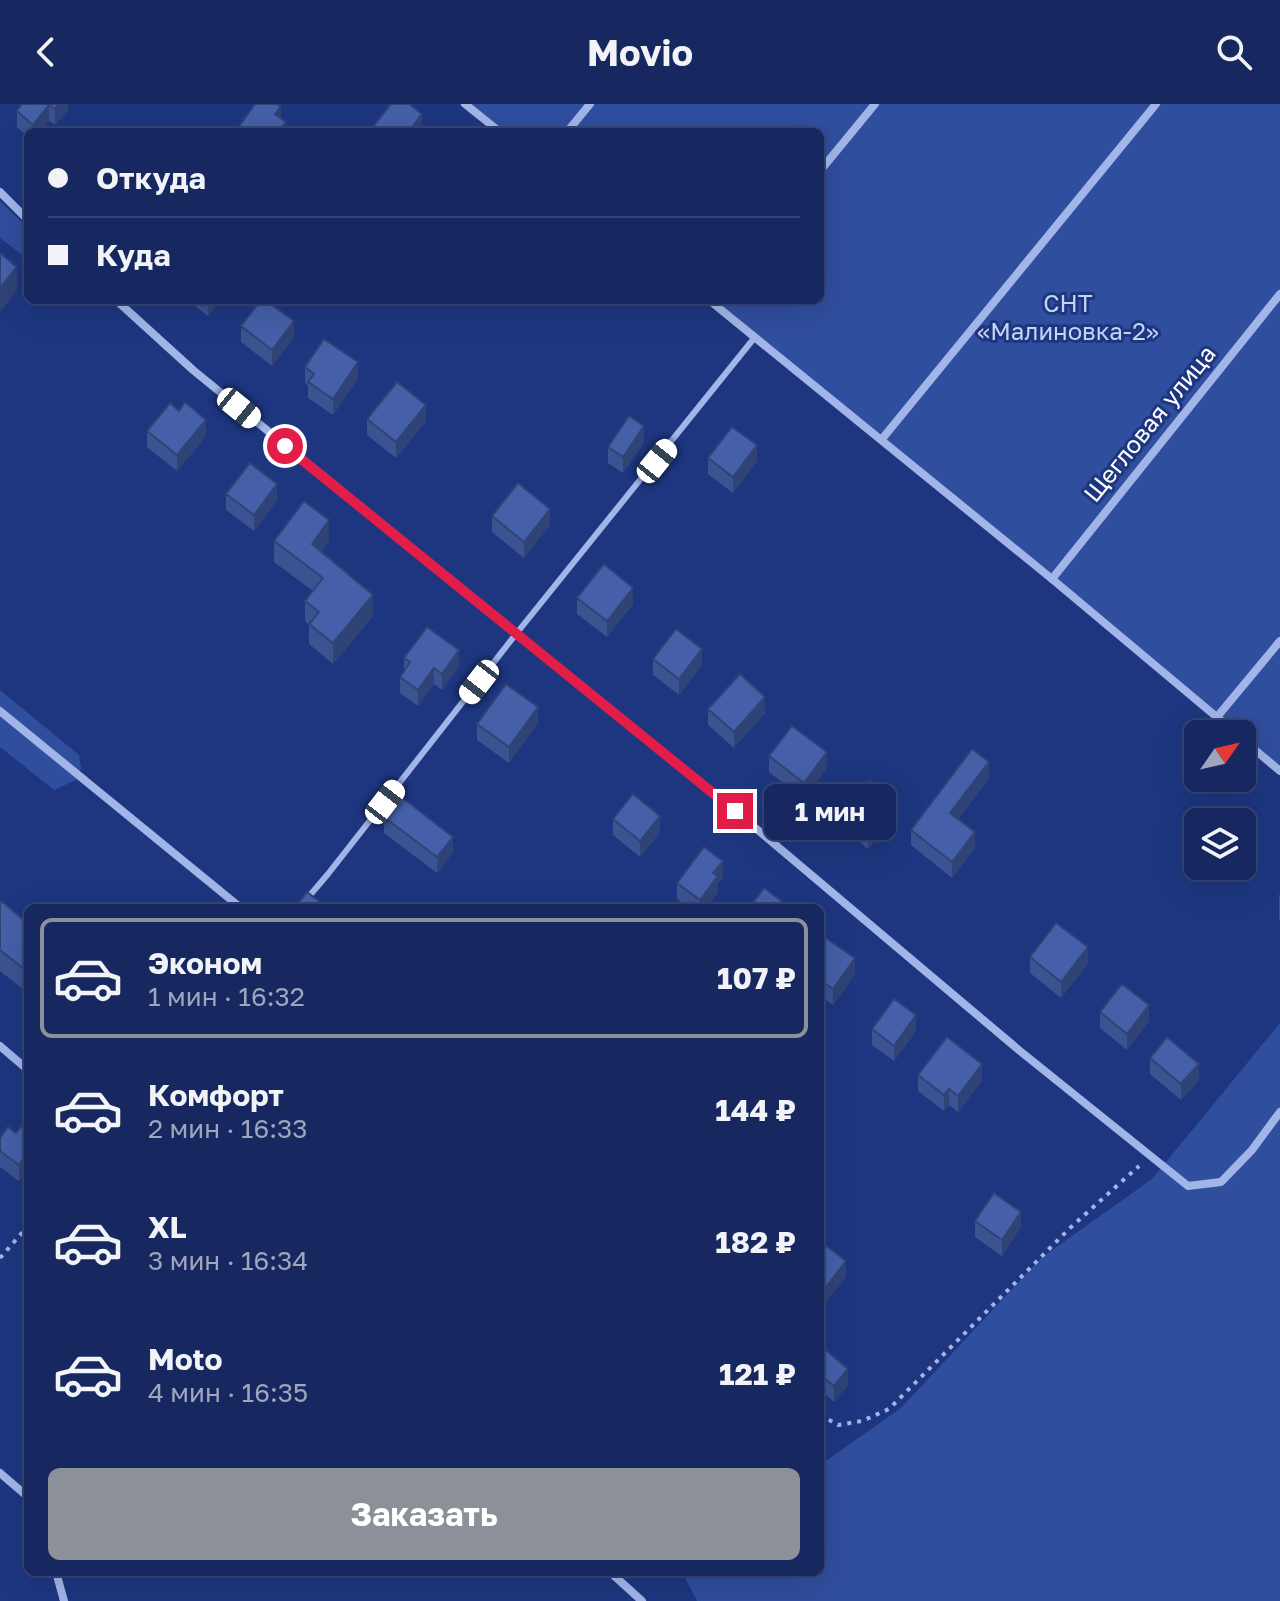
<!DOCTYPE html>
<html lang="ru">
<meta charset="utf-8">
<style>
body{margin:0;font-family:"Golos Text",sans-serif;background:#233468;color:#f1f3f6;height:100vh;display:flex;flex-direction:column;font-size:30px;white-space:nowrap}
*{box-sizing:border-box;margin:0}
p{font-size:26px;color:#9ea6bd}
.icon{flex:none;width:44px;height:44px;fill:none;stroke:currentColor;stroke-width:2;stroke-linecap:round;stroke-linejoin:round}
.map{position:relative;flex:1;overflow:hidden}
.details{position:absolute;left:24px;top:800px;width:800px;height:672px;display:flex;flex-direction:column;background:#16285f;border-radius:12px;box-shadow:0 8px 32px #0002,0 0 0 2px #354474}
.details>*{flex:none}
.hud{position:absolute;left:24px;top:24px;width:800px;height:176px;border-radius:12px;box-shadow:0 8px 32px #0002,0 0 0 2px #354474;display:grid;align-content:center;height:176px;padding:0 24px;background:#16285f}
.needle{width:52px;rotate:56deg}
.fabs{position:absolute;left:1184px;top:616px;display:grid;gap:16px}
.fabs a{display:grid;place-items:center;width:72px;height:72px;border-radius:12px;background:#16285f;box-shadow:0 8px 32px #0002,0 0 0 2px #354474;font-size:40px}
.end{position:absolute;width:36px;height:36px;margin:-18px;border:10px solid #e11d48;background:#fff;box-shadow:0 0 0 4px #fff}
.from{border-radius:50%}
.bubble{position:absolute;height:56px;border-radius:12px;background:#16285f;box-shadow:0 8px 32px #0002,0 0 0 2px #354474;font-size:26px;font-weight:700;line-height:56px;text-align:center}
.car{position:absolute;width:24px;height:48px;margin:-24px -12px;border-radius:10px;box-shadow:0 0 6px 2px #0007;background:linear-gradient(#fff 24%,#345 0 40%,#fff 0 76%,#345 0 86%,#fff 0)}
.hud b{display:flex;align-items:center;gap:28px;height:76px;font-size:30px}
.hud b+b{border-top:2px solid #354474}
.hud i{width:20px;height:20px;background:#f1f3f6}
ul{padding:14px 0 0;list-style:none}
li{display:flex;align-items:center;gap:24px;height:120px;margin:0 16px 12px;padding:0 8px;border:4px solid transparent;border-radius:12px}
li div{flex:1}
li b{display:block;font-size:30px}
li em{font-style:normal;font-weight:700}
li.current{border-color:#8c9099}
li>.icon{width:72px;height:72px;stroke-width:1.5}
.button{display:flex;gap:16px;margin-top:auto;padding:16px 24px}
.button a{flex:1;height:92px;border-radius:12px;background:#8c9099;color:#fff;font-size:32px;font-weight:700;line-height:92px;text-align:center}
header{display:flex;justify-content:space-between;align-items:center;height:104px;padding:0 24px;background:#16285f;font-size:36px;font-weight:700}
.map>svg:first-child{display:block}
.green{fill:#304e9e}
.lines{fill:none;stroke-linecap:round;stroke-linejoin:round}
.path{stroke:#a1b5e9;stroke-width:4;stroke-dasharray:4 6;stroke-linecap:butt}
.service{stroke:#a1b5e9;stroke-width:6}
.minor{stroke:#a1b5e9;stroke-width:8}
.wall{fill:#3b5391}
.shaded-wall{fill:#304376}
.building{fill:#4560a9;stroke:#304376;stroke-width:2}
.route{stroke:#e11d48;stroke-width:10}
.labels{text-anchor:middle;stroke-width:6;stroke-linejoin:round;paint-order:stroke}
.park-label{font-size:24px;fill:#c5d3f7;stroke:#1d367f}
.street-label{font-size:24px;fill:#fff;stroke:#1d367f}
</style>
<header><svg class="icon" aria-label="back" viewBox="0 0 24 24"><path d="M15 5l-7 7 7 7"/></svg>Movio<svg class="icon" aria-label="search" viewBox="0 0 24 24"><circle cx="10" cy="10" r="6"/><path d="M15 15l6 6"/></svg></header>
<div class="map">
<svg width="1280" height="1497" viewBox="0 0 1280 1497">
<rect width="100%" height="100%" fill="#1d367f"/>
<g class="green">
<path d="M465,0h815v667l-38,-32v-5h-5l-528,-434h111v-168h-320z"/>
<path d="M0,97l28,27v31l-28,-21z"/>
<path d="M0,586l79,65 2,13 -3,11 -24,11 -54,-43z"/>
<path d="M1280,919v578h-583l-15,-29h138v-107l81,-57 140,-150 111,-79z"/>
</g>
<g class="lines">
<g class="path">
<path d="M0,1154l28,-32"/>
<path d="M820,1311l18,10 24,-4 27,-12 181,-181 69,-62"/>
</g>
<path class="service" d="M299,804l29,-34 188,-240 239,-297"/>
<g class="minor">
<path d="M465,0l35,28"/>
<path d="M567,28l23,-28"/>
<path d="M820,67l55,-67"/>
<path d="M0,88l28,28"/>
<path d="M116,196l77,70 566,461 261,220 168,135 33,-4 31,-32 28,-38"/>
<path d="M709,196l343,279 185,155"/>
<path d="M882,335l274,-335"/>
<path d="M1052,475l228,-285"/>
<path d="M0,607l241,197"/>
<path d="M1217,613l63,-76"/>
<path d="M1242,635l38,32"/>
<path d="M0,942l28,24"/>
<path d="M0,1369l28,24"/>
<path d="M56,1468l8,29"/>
<path d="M610,1468l32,29"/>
</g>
</g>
<g class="wall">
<path d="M22,0h46v6l-13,15 -6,-4 -9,11h-12v5l-11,-10v-16z"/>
<path d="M187,196h33l-12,16z"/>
<path d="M241,222l53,11 -22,29 -31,-24z"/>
<path d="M305,263l53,11 -25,37 -25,-17v-12l-3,-3z"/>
<path d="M367,315l59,2 -30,37 -29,-23z"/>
<path d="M147,327l59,5 -29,35 -30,-24z"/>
<path d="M644,338l-21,31 -15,-10v-16z"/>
<path d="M708,354l49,3 -24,32 -25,-19z"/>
<path d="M226,390l51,6 -23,31 -28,-21z"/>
<path d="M492,412l58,9 -26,33 -32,-26z"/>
<path d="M274,437h55l-8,11 52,64 -40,48 -24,-20v-19l-4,-4v-20l8,-10 -39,-29z"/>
<path d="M577,494l56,6 -26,33 -30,-23z"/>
<path d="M404,554l55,8 -17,24 -8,-6 -16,22 -18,-13v-16l4,-7z"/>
<path d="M653,555l49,6 -23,30 -26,-20z"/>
<path d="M708,605l57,4 -31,35 -26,-23z"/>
<path d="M538,619l-29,40 -32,-23v-16z"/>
<path d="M769,652l58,12 -23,31 -35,-27z"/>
<path d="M989,674l-31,41 17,29 -23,30 -41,-33v-15z"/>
<path d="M844,709l51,4 -27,32 -24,-20z"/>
<path d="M384,713l69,35 -16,21 -53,-40z"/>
<path d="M613,715l47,13 -20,25 -27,-22z"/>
<path d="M723,773l-5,6v9l-12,16h-18l-11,-9v-16z"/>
<path d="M1280,790v26h-1v-24z"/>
<path d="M0,796l28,24v69l-28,-22z"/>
<path d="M820,830l35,40 -22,31 -13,-9z"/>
<path d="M1030,853l58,6 -27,35 -31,-25z"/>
<path d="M1100,908l49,9 -22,29 -27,-22z"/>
<path d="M872,925l44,2 -22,30 -22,-16z"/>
<path d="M1150,954l49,22 -18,20 -31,-26z"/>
<path d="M918,971l64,5 -24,32 -9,-7 -5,6 -26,-20z"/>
<path d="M25,1018l-6,59 -19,-14v-29l16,-5z"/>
<path d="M975,1117l46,6 -19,29 -27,-19z"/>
<path d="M820,1241l28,40 -14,17 -14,-12z"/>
</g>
<g class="shaded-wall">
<path d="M59,0h9v6l-13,15v-16z"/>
<path d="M49,1v16l-9,11h-7v-7z"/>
<path d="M281,3v16l-6,-9z"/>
<path d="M422,10v16l-2,2h-12z"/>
<path d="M286,18v10h-8z"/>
<path d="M17,163v23l-17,22v-24z"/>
<path d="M208,196h12l-12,16z"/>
<path d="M294,217v16l-22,29v-16z"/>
<path d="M358,258v16l-25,37v-16z"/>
<path d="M426,301v16l-30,37v-16z"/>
<path d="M206,316v16l-29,35v-16z"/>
<path d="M644,322v16l-21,31v-16z"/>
<path d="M757,341v16l-24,32v-16z"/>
<path d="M277,380v16l-23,31v-16z"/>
<path d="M550,405v16l-26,33v-16z"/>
<path d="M329,416v21l-17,24v-21z"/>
<path d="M633,484v16l-26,33v-16z"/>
<path d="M373,491v21l-40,48v-21z"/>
<path d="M702,545v16l-23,30v-16z"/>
<path d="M459,546v16l-17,24v-16z"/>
<path d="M434,564v16l-16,22v-16z"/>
<path d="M765,593v16l-31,35v-16z"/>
<path d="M538,603v16l-29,40v-16z"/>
<path d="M827,648v16l-23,31v-16z"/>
<path d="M989,658v16l-39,51v-16z"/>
<path d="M895,697v16l-27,32v-16z"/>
<path d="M660,712v16l-20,25v-16z"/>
<path d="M975,728v16l-23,30v-16z"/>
<path d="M453,733v15l-16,21v-16z"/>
<path d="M723,757v16l-5,6v9l-12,16h-6v-8l13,-27z"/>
<path d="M1088,843v16l-27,35v-16z"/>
<path d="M855,854v16l-22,31v-16z"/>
<path d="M1149,901v16l-22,29v-16z"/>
<path d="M916,911v16l-22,30v-15z"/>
<path d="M982,960v16l-24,32v-16z"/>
<path d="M1199,960v16l-18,20v-16z"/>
<path d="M949,985v16l-5,6v-16z"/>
<path d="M28,1050v16l-9,11v-16z"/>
<path d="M1021,1108v15l-19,29v-16z"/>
<path d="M846,1157v16l-26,34v-16z"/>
<path d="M848,1265v16l-14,17v-16z"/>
</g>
<g class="building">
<path d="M22,0h37l-4,5 -6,-4 -16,20 -16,-14z"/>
<path d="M255,0h22l4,3 -6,7 11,8 -8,10h-43z"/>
<path d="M391,0h18l13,10 -14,18h-39z"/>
<path d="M0,149l17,14 -17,21z"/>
<path d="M261,196h4l29,21 -22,29 -31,-24z"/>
<path d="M324,235l34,23 -25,37 -25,-17 6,-8 -9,-7z"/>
<path d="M397,278l29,23 -30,37 -29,-23z"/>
<path d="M185,298l21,18 -29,35 -30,-24 23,-28 9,8z"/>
<path d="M629,312l15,10 -21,31 -15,-10z"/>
<path d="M732,323l25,18 -24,32 -25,-19z"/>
<path d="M250,359l27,21 -23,31 -28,-21z"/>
<path d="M518,379l32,26 -26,33 -32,-26z"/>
<path d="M304,397l25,19 -17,24 61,51 -40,48 -24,-19 10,-12 -14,-11 18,-23 -49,-37z"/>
<path d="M604,460l29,24 -26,33 -30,-23z"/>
<path d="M427,523l32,23 -17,24 -8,-6 -16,22 -18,-13 10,-15 -6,-4z"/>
<path d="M676,525l26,20 -23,30 -26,-20z"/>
<path d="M740,570l25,23 -31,35 -26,-23z"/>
<path d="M506,580l32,23 -29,40 -32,-23z"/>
<path d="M792,622l35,26 -23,31 -35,-27z"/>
<path d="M972,645l17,13 -39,51 25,19 -23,30 -41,-32z"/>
<path d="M871,677l24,20 -27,32 -24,-20z"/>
<path d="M633,690l27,22 -20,25 -27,-22z"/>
<path d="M400,692l53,41 -16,20 -53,-40z"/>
<path d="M704,743l19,14 -10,12 5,3 -18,24 -23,-17z"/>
<path d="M764,784l27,20h-42z"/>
<path d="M307,788l21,16h-33z"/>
<path d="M0,796l28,24v48l-28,-22z"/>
<path d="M1056,819l32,24 -27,35 -31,-25z"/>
<path d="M820,830l35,24 -22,31 -13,-9z"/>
<path d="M1122,880l27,21 -22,29 -27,-22z"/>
<path d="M894,895l22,16 -22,31 -22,-17z"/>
<path d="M947,933l35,27 -24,32 -9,-7 -5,6 -26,-20z"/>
<path d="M1167,933l32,27 -18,20 -31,-26z"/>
<path d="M25,1018l3,3v29l-9,11 -19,-14v-13l8,-11 8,6z"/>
<path d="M994,1089l27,19 -19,28 -27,-19z"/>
<path d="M820,1137l26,20 -26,34z"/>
<path d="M820,1241l28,24 -14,17 -14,-11z"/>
</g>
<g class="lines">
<path class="route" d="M285,342l450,365"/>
</g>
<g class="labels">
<g class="park-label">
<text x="1068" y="208">СНТ<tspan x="1068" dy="28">«Малиновка-2»</tspan></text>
</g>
<g class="street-label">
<text transform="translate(1150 320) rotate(-51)" y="8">Щегловая улица</text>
</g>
</g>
</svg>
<div class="fabs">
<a><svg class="needle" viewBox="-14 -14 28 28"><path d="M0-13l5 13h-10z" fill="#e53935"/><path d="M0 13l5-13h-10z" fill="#9ea6bd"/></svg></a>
<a><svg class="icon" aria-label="layers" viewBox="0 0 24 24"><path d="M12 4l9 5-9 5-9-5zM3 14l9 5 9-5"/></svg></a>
</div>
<i class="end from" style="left:285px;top:342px"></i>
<i class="end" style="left:735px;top:707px"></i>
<div class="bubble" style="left:764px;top:680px;width:132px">1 мин</div>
<i class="car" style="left:239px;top:304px;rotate:129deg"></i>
<i class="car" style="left:657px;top:357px;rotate:39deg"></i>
<i class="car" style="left:479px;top:578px;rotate:218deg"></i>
<i class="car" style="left:385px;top:698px;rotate:38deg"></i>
<div class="hud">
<b><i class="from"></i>Откуда</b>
<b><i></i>Куда</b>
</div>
<section class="details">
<ul>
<li class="current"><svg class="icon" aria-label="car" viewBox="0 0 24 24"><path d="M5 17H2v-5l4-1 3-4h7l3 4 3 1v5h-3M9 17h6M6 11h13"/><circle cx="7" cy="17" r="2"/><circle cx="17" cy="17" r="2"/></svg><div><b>Эконом</b><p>1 мин · 16:32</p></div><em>107 ₽</em></li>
<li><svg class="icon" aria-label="car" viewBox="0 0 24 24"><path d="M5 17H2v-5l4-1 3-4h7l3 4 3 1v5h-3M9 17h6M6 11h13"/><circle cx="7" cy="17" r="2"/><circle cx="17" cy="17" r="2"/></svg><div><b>Комфорт</b><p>2 мин · 16:33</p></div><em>144 ₽</em></li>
<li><svg class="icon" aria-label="car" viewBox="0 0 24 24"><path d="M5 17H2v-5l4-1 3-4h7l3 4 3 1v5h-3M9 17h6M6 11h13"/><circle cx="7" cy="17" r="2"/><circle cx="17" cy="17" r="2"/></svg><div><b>XL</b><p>3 мин · 16:34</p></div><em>182 ₽</em></li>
<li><svg class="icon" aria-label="car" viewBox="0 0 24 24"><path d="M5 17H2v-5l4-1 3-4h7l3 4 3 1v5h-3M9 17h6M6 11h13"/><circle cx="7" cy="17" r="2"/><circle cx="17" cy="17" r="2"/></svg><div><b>Moto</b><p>4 мин · 16:35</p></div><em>121 ₽</em></li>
</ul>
<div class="button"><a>Заказать</a></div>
</section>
</div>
